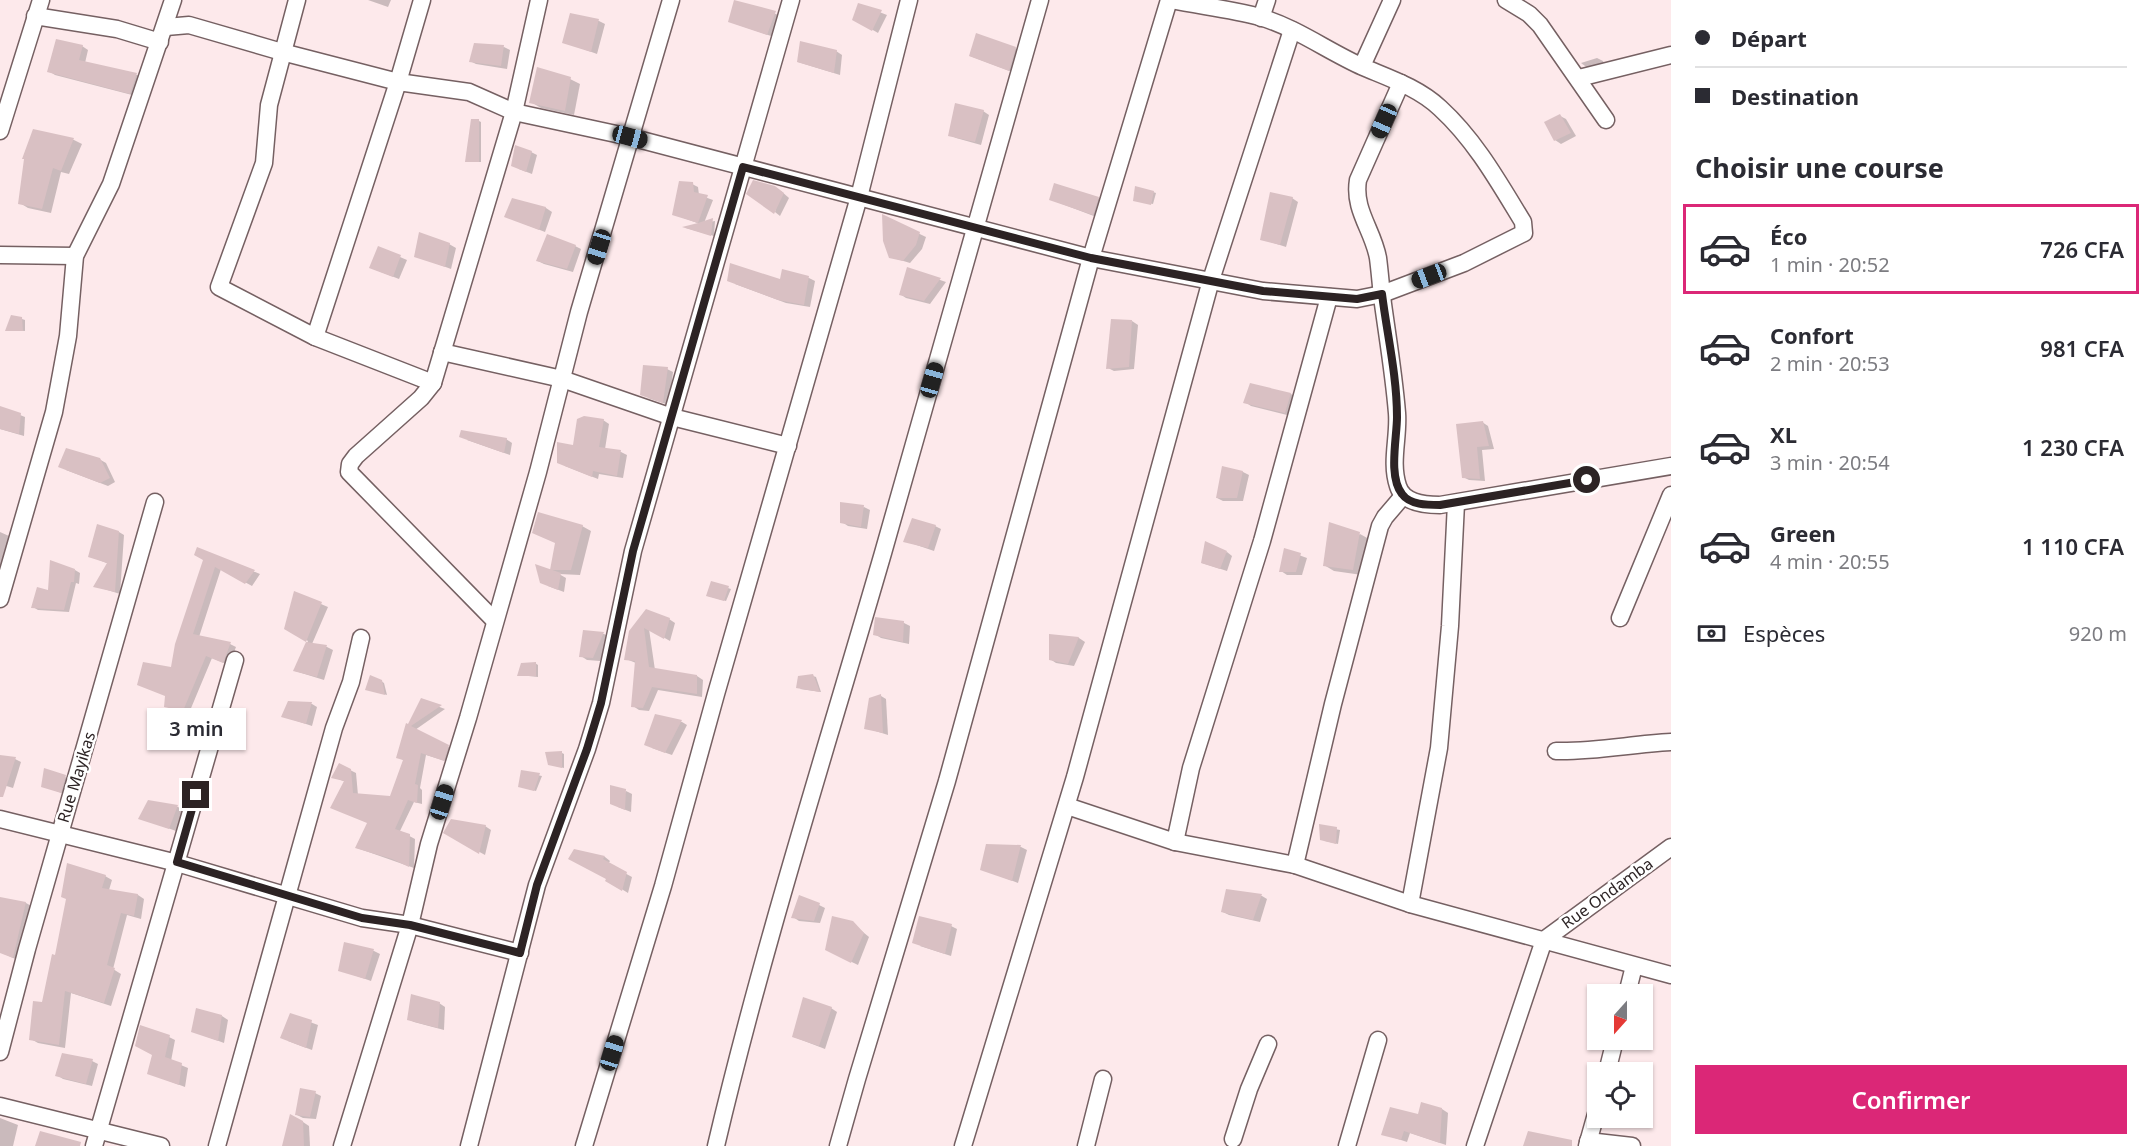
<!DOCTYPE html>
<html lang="fr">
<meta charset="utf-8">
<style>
body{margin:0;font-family:"Noto Sans",sans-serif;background:#f7f7f7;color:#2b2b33;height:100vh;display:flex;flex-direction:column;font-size:22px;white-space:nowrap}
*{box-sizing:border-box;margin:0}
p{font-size:20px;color:#7c7c81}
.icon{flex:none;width:33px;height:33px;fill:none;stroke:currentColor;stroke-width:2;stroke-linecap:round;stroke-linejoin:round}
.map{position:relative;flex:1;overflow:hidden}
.details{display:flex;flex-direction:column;background:#fff;width:480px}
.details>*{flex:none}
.hud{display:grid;align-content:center;height:132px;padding:0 24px;background:#fff}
.needle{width:39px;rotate:201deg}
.buttons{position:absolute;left:1587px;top:984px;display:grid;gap:12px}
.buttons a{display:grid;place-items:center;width:66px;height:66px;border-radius:0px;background:#fff;box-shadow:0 2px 4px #0004;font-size:30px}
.end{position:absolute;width:27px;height:27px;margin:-14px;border:8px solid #2c2324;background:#fff;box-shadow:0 0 0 3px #fff}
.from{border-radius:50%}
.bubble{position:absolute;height:42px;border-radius:0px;background:#fff;box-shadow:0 2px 4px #0004;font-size:20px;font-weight:600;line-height:42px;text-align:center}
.car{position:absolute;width:18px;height:36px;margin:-18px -9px;border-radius:8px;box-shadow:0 0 4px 2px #0007;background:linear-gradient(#222 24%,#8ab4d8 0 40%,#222 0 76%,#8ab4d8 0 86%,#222 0)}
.hud b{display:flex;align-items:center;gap:21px;height:57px;font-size:22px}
.hud b+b{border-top:2px solid #e1e1e2}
.hud i{width:15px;height:15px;background:#2b2b33}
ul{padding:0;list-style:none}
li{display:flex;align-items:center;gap:18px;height:90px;margin:0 12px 9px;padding:0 12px;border:3px solid transparent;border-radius:0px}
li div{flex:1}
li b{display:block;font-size:22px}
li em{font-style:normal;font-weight:600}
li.current{border-color:#db2777}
li>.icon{width:54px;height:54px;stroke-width:1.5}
h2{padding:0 24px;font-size:27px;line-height:72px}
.pay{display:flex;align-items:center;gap:15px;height:66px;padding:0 24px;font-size:22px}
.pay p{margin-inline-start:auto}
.cta{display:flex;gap:12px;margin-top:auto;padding:12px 24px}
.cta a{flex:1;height:69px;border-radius:0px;background:#db2777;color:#fff;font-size:24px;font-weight:600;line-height:69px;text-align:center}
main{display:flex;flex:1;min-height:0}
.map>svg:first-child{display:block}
.shadow{fill:#0003}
.building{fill:#d9c0c3}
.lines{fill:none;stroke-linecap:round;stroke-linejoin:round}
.minor-casing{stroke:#756062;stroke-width:19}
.minor{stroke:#fff;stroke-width:16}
.route{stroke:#2c2324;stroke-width:8}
.labels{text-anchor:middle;stroke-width:5;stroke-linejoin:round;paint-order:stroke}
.street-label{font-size:16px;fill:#2c2324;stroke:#fff}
</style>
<main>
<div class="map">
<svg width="1671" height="1146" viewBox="0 0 1671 1146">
<rect width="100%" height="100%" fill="#fde9eb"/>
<g class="shadow">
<path d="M368,0h23l-3,7z"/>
<path d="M735,1l47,15 -8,21 -38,-13z"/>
<path d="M859,4l28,11 -9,18 -24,-14z"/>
<path d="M572,15l27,6 6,3 -8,30 -33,-12z"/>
<path d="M82,46l6,4 -3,13 52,12 6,3 -7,18 -81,-21 -6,-4z"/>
<path d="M504,47l6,3 -3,19 -31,-5 -6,-3z"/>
<path d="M1015,48l6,4 -6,21 -45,-17z"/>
<path d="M836,51l6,4 -2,20 -42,-13z"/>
<path d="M1597,58l6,3 2,4 -16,4 -8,-6z"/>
<path d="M570,79l10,5 -6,31 -33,-7 -10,-6z"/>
<path d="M983,111l6,4 -8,30 -25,-7 -6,-3z"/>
<path d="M1560,116l6,3 10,17 -15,8 -6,-4z"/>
<path d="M479,121l2,1v40h-12l-3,-1z"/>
<path d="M34,131l40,9 8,4 -13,30 -8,-2 -10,41 -23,-5 -8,-5z"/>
<path d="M531,152l6,3 -5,19 -13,-5z"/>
<path d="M692,184l6,3 1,8 14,5 -9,23 11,-2 -1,15 -28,-8 14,-4 -27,-10z"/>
<path d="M781,191l8,7 -9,18 -5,-4z"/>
<path d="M1153,192l3,1 -3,11 -18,-4z"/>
<path d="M1098,198l6,3 -5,17 -42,-16z"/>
<path d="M1292,198l6,4 -12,45 -24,-8z"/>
<path d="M513,200l33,8 6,4 -7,20 -33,-13z"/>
<path d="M884,217l42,20 -4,12 -12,14 -20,-6z"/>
<path d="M449,244l7,4 -5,21 -35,-13z"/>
<path d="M575,246l6,3 -8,23 -29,-8 -6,-3z"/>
<path d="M379,248l28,12 -8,19 -23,-9z"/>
<path d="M908,269l38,13 -16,22 -24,-6 -6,-4z"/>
<path d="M809,278l6,3 -5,26 -24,-4 -51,-19z"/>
<path d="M22,319l3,1v11l-18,-1z"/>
<path d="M1132,321l6,4 -4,44 -20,2 -6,-3z"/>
<path d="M667,369l6,3 -4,33 -21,-7z"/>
<path d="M1251,385l40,9 6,4 -6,18 -40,-10 -6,-4z"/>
<path d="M0,407l25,10 -1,19 -24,-7z"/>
<path d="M603,420l6,4 -4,25 16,3 6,3 -4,23 -24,-4 -1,5 -33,-13 9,-20z"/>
<path d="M1482,422l6,4 6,23 -12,1 3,31 -16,-1 -6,-3z"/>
<path d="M506,439l6,4 -2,12 -43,-15z"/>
<path d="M99,459l7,4 9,19 -7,4 -42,-16z"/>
<path d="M1223,468l20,4 6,3 -6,26h-20l-6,-3z"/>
<path d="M864,507l6,3 -3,19 -19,-3 -6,-4z"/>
<path d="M582,526l9,5 -11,44 -21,-1 7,4 -2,14 -16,-6 9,-42z"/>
<path d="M935,526l6,3 -7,22 -29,-10z"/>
<path d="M0,532l9,4 -9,39z"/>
<path d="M119,532l5,3 -4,59 -25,-8 14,-22 -20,-8z"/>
<path d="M1360,534l9,5 -7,36 -28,-4 -10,-6z"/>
<path d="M198,549l62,25 -8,12 -31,-17 -22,68 31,7 6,3 -7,18 -17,-7 -23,55 -23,-7 6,-37 32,-110z"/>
<path d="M1285,550l22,8 -5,17h-15l-6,-4z"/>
<path d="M1227,552l5,4 -5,15 -25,-8z"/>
<path d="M75,570l5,3 -1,11 -3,-1 -7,29 -31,-2 -5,-3z"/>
<path d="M712,583l19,6 -5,12 -18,-5z"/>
<path d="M295,593l33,14 -16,37 15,3 6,3 -9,30 -29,-9 13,-30 -22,-13z"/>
<path d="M877,618l27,5 6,3 -1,18 -28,-6 -6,-4z"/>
<path d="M669,619l6,4 -5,18 -21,-12 6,41 42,6 6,4 -1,17 -44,-7 -9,21 -10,-1 -6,-4 3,-43 -10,-4 4,-27z"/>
<path d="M584,631l20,3 6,3 -10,24 -13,-1 -6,-4z"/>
<path d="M1051,635l28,3 6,4 -11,24 -18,-3 -6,-4z"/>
<path d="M535,663l3,2v12l-19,-2z"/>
<path d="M813,676l3,1 5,15 -21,-3z"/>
<path d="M381,681l3,2 3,12 -18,-5z"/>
<path d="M881,696l5,3 2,36 -22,-7z"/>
<path d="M421,700l24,9 -30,21 38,19 -4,13 -23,-7 -6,33 2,2v14l-8,-2 -14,29 15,8 -1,29 -57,-20 12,-25 -23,-41 -13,-5 17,-7 6,3 2,22 33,3 14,-37 -7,-4 10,-31z"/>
<path d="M289,702l23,2 5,3 -5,19 -30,-10z"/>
<path d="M656,716l26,6 5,3 -15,30 -20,-7z"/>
<path d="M562,753l2,1v14l-12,-3z"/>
<path d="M0,756l15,3 6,3 -8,26 -13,-4z"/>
<path d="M522,772l20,4 -6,15 -14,-4z"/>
<path d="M65,777l6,3 -4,15 -24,-9z"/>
<path d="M626,791l6,3 -1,18 -13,-5z"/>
<path d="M148,802l30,5 5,3 -7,21 -36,-13z"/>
<path d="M485,826l6,4 -6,25 -40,-22z"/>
<path d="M1321,826l19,4 -2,14 -13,-3z"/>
<path d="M988,846l33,1 6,3 -9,33 -36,-14z"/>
<path d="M575,850l30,7 5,4 -2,3 24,13 -4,16 -21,-13 1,-2z"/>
<path d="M105,876l7,4 -3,10 29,5 6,4 -3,20 -14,-4 -14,54 8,5 -10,32 -40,-13 -6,55 -27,-5 -7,-4 26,-83z"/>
<path d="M1227,891l35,5 5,3 -7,23 -31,-7 -6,-3z"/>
<path d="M0,899l26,4 9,5 -13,54 -22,-10z"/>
<path d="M819,905l6,3 -5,15 -21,-2 -6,-4z"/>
<path d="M852,923l17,14 -11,28 -25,-12z"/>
<path d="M951,926l6,3 -6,27 -31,-10z"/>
<path d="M345,943l29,8 6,3 -9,27 -31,-11z"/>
<path d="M439,1003l6,4 -1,23 -30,-8 -6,-3z"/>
<path d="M831,1008l6,4 -12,37 -31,-12z"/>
<path d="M291,1015l27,10 -6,25 -24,-9z"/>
<path d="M222,1016l6,4 -4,23 -32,-12z"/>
<path d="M169,1037l6,3 -4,21 17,7 -3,19 -37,-14z"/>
<path d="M92,1061l6,3 -6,22 -29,-7 -6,-4z"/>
<path d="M315,1093l6,3 -5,23 -13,-1 -6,-3z"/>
<path d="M1442,1109l6,4 -2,32 -36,-12 -3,9 -24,-8 36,-18z"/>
<path d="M0,1118l18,7 -5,21h-13z"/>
<path d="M303,1122l6,4 1,20h-26z"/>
</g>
<g class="building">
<path d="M734,0l42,11 -9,24 -39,-13z"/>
<path d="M858,3l24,7 -10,21 -20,-11z"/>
<path d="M570,13l29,6 -8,33 -29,-9z"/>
<path d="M976,33l40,14 -7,24 -40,-15z"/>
<path d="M56,39l27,6 -4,15 58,13 -7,21 -83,-22z"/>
<path d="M800,41l37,9 -3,23 -37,-11z"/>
<path d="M474,43l30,2 -3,21 -32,-4z"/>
<path d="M537,67l34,10 -6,34 -36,-8z"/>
<path d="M955,103l29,7 -9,32 -27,-6z"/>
<path d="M1560,114l11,19 -17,8 -10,-19z"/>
<path d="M471,119h8v43h-14z"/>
<path d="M33,129l41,9 -13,33 -8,-3 -11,41 -24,-5 6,-45h-2z"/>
<path d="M515,145l17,6 -6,21 -15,-6z"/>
<path d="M753,180l22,6 9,7 -10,21 -28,-20z"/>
<path d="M679,181l14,1 1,10 14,3 -10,28 -26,-8z"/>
<path d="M1054,183l45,14 -6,18 -44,-15z"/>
<path d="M1135,186l19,5 -3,14 -18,-4z"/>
<path d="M1270,192l23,5 -13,48 -20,-5z"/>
<path d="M512,198l34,9 -7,23 -35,-13z"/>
<path d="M882,214l38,18 -4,13 -13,16 -14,-3 -6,-17z"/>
<path d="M713,218l-2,18 -29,-9 16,-4z"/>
<path d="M419,232l31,11 -5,24 -31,-10z"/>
<path d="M547,234l29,11 -9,24 -31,-8z"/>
<path d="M378,246l23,9 -8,22 -24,-9z"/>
<path d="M730,263l50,16 2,-10 27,7 -5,29 -26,-5 -51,-19z"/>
<path d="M907,267l34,11 -17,23 -25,-6z"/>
<path d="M11,315l11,2 1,14h-18z"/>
<path d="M1111,319l21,1 -3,47 -23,2z"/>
<path d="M643,365l25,2 -5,36 -23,-8z"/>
<path d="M1250,383l41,10 -6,20 -42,-10z"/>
<path d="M0,406l21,7 -2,21 -19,-5z"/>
<path d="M584,416l20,3 -5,28 22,3 -4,26 -24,-5 -1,6 -35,-14v-21l16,3 4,-26z"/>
<path d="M1483,421l6,25 -12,1 3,32 -18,-1 -6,-54z"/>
<path d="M461,430l46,8 -3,15 -45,-16z"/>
<path d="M66,448l34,10 10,20 -10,5 -42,-16z"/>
<path d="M1222,466l21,5 -6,27h-21z"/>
<path d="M840,502l24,3 -3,22 -21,-4z"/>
<path d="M538,512l45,13 -12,45h-21l5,-27 -23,-10z"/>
<path d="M912,518l24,7 -8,23 -25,-6z"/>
<path d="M1329,522l31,10 -7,38 -30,-4z"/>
<path d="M97,524l22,7 -4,61 -22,-5 14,-24 -19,-6z"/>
<path d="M1205,541l22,10 -7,18 -19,-6z"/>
<path d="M197,547l58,23 -10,14 -30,-17 -22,67 38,8 -8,21 -17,-7 -23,55 -19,-4 1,-11 -28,-11 6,-23 28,5 4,-23 28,-84 -9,-5z"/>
<path d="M1284,548l17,5 -5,19h-17z"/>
<path d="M50,560l25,9 -1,13h-3l-7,28 -33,-2 6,-21 11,3z"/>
<path d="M535,564l26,9 -3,17 -18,-7z"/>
<path d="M711,581l18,5 -5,15 -18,-5z"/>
<path d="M294,591l28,11 -16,40 -22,-13z"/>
<path d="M646,609l24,9 -6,21 -20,-11 5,39 48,8v19l-45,-7 -9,21 -12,-1 4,-46 -11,-1 5,-29z"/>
<path d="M875,617l29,4 -1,21 -30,-7z"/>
<path d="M583,630l21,2 -11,26 -14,-1z"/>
<path d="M1049,634l30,3 -11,27 -19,-4z"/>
<path d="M306,642l21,3 -10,32 -24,-6z"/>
<path d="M536,662v14h-19l4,-13z"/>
<path d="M813,674l7,18 -24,-4 2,-12z"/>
<path d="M370,675l12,5 3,15 -20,-5z"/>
<path d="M881,694l2,39 -19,-4 5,-31z"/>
<path d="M421,698l21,7 -31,21 38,19 -5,16 -23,-8 -6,31 3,1 -1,18 -9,-3 -13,29 15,5 -1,33 -17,-8 -37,-11 12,-25 -37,-15 14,-27 -13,-3 8,-15 12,6 2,24 37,3 13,-36 -7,-2 10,-35 2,1z"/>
<path d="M288,701l24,1 -6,22 -25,-7z"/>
<path d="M655,714l27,6 -17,33 -21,-8z"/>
<path d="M562,751v17l-14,-3 -3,-13z"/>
<path d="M0,755l16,2 -13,40h-3z"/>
<path d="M44,768l22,7 -5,18 -20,-6z"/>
<path d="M521,770l19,3 -6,18 -16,-4z"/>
<path d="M610,785l16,4 -1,21 -15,-6z"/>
<path d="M148,800l30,5 -9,24 -31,-10z"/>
<path d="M451,819l35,6 -7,29 -36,-21z"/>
<path d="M1319,824l18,3 -1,17 -16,-4z"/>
<path d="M986,844l35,1 -9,36 -32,-11z"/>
<path d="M574,849l31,7 -2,3 24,13 -5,19 -17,-10 1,-2 -38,-20z"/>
<path d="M67,863l39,12 -4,13 36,6 -4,22 -13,-3 -14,52 8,3 -11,35 -39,-12 -6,54 -30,-5 4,-39 9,1 10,-48 3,1 11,-56 -5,-2z"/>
<path d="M1226,889l36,5 -9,26 -32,-8z"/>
<path d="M799,895l21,8 -6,18 -23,-3z"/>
<path d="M0,897l26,5 -13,56 -13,-5z"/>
<path d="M832,916l21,5 11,12 -13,30 -26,-13z"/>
<path d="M919,916l33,8 -7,30 -33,-11z"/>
<path d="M344,942l30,7 -9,30 -27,-8z"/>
<path d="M411,994l29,8 -2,26 -31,-8z"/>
<path d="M803,997l29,10 -13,39 -27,-9z"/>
<path d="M196,1008l26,7 -4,26 -27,-9z"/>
<path d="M290,1013l22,7 -6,28 -26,-10z"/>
<path d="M140,1025l30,10 -5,22 17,6 -3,22 -32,-11 5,-19 -17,-9z"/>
<path d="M62,1053l31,6 -7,25 -31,-8z"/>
<path d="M300,1088l16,3 -6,26 -15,-2z"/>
<path d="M1421,1102l21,6 -2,35 -36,-12 -3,9 -20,-5 9,-28 28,7z"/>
<path d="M290,1114l13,7 1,25h-22z"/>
<path d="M40,1131l41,11 -1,4h-45z"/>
<path d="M1528,1131l44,9v6h-49z"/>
</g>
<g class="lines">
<defs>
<g id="minor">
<path d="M297,0l-28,105 -5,58 -45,124 96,50 118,46"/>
<path d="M1506,0l23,14 11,11 66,95"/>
<path d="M35,16l82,13 43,13"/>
<path d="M1261,18l6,-18"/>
<path d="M166,27l23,-2 93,27 116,30 71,10 45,20 116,25 461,121 172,33 94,8 25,-5 82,-31 60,-30 -1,-11c-25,-41 -48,-82 -83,-114 -21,-20 -51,-30 -77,-41 -34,-15 -66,-39 -103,-50 -29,-8 -60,-11 -89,-17"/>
<path d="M1362,66l30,-66"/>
<path d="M1579,78l92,-23"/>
<path d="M1401,83l-43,97c-5,30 15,50 20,78 2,15 3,31 5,46 5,36 11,72 14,109 2,24 -7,49 1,73 5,17 26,19 42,19l231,-39"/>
<path d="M0,131l41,-131"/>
<path d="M0,255l75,1"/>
<path d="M315,337l83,-255 24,-82"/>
<path d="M442,352l120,27 110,38 116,29"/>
<path d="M0,599l54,-187 14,-76 7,-80 36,-72 62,-184"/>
<path d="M1620,618l51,-123"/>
<path d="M495,621l-146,-149 1,-8 6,-8 65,-58 12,-15 81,-271 25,-112"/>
<path d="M1556,751c39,1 76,-7 115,-9"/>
<path d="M1067,806l108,36 120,23 115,39 261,71"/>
<path d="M0,819l177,44 185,55 48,7 110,28"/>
<path d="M1175,842l16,-74 71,-227 67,-244"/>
<path d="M1295,865l38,-161 47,-178 5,-9 18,-21"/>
<path d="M1410,904l29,-156 11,-122 6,-123"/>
<path d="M1627,994l7,-28"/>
<path d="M0,1052l27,-103 128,-447"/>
<path d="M1607,1072l8,-32"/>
<path d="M0,1106l161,40"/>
<path d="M1233,1139l16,-50 19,-45"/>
<path d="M1588,1141l44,5"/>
<path d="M94,1146l141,-486"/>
<path d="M217,1146l117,-418 17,-46 10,-44"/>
<path d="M342,1146l68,-221 19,-81 39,-126 70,-246 41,-160 92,-312"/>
<path d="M469,1146l68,-261 50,-136 14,-46 32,-152 158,-551"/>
<path d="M584,1146l79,-260 53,-192 143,-497 50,-197"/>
<path d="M716,1146c47,-200 110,-396 167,-593 53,-184 104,-369 157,-553"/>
<path d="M838,1146l19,-67 90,-298 144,-523 78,-258"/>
<path d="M963,1146l112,-369 136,-497 81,-250"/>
<path d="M1086,1146l17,-67"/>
<path d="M1347,1146l31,-106"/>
<path d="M1475,1146l69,-206 127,-93"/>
<path d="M1587,1146l11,-39"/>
</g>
</defs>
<use href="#minor" class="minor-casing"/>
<use href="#minor" class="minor"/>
</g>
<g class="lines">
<path class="route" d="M196,795l-19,67 185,56 48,7 110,28 17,-68 50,-136 14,-46 32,-152 110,-384 348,91 172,33 94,8 25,-5c5,40 15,82 15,123 0,21 -9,59 5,77 8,11 25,11 38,11l147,-25"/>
</g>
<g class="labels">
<g class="street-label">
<text transform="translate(76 777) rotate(-73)" y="6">Rue Mayikas</text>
<text transform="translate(1607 893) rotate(-36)" y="6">Rue Ondamba</text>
</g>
</g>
</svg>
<div class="buttons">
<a><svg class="needle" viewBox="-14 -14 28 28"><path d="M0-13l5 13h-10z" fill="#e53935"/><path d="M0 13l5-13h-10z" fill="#7c7c81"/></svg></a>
<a><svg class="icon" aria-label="locate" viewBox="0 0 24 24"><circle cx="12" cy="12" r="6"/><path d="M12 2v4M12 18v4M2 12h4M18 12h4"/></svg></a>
</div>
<i class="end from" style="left:1587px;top:480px"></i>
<i class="end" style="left:196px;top:795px"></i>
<div class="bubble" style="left:147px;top:708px;width:99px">3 min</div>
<i class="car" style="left:1384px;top:121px;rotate:204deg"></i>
<i class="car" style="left:630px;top:137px;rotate:105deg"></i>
<i class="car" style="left:599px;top:247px;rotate:197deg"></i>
<i class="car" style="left:1429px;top:276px;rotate:249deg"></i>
<i class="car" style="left:932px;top:380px;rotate:16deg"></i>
<i class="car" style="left:442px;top:802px;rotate:17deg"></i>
<i class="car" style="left:612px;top:1053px;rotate:17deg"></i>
</div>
<section class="details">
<div class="hud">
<b><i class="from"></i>Départ</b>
<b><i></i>Destination</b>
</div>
<h2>Choisir une course</h2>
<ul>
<li class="current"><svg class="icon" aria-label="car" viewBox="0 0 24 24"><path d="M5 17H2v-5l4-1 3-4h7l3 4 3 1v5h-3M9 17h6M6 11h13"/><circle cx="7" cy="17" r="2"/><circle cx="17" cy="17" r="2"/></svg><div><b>Éco</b><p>1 min · 20:52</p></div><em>726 CFA</em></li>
<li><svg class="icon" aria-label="car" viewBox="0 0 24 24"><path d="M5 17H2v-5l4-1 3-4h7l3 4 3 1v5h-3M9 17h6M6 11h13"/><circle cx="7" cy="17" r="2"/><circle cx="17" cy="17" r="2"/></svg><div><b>Confort</b><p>2 min · 20:53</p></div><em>981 CFA</em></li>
<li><svg class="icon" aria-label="car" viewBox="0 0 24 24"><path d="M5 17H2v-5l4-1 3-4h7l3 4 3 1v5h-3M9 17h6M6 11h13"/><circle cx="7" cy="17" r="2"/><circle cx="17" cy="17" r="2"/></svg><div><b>XL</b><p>3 min · 20:54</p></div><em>1 230 CFA</em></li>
<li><svg class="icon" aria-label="car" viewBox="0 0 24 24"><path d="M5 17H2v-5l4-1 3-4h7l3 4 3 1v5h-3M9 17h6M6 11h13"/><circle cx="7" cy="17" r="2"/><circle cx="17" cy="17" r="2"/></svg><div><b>Green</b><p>4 min · 20:55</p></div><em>1 110 CFA</em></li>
</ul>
<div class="pay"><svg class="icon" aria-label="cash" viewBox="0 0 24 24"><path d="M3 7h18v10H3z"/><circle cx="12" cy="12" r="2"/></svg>Espèces<p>920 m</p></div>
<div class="cta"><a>Confirmer</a></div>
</section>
</main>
